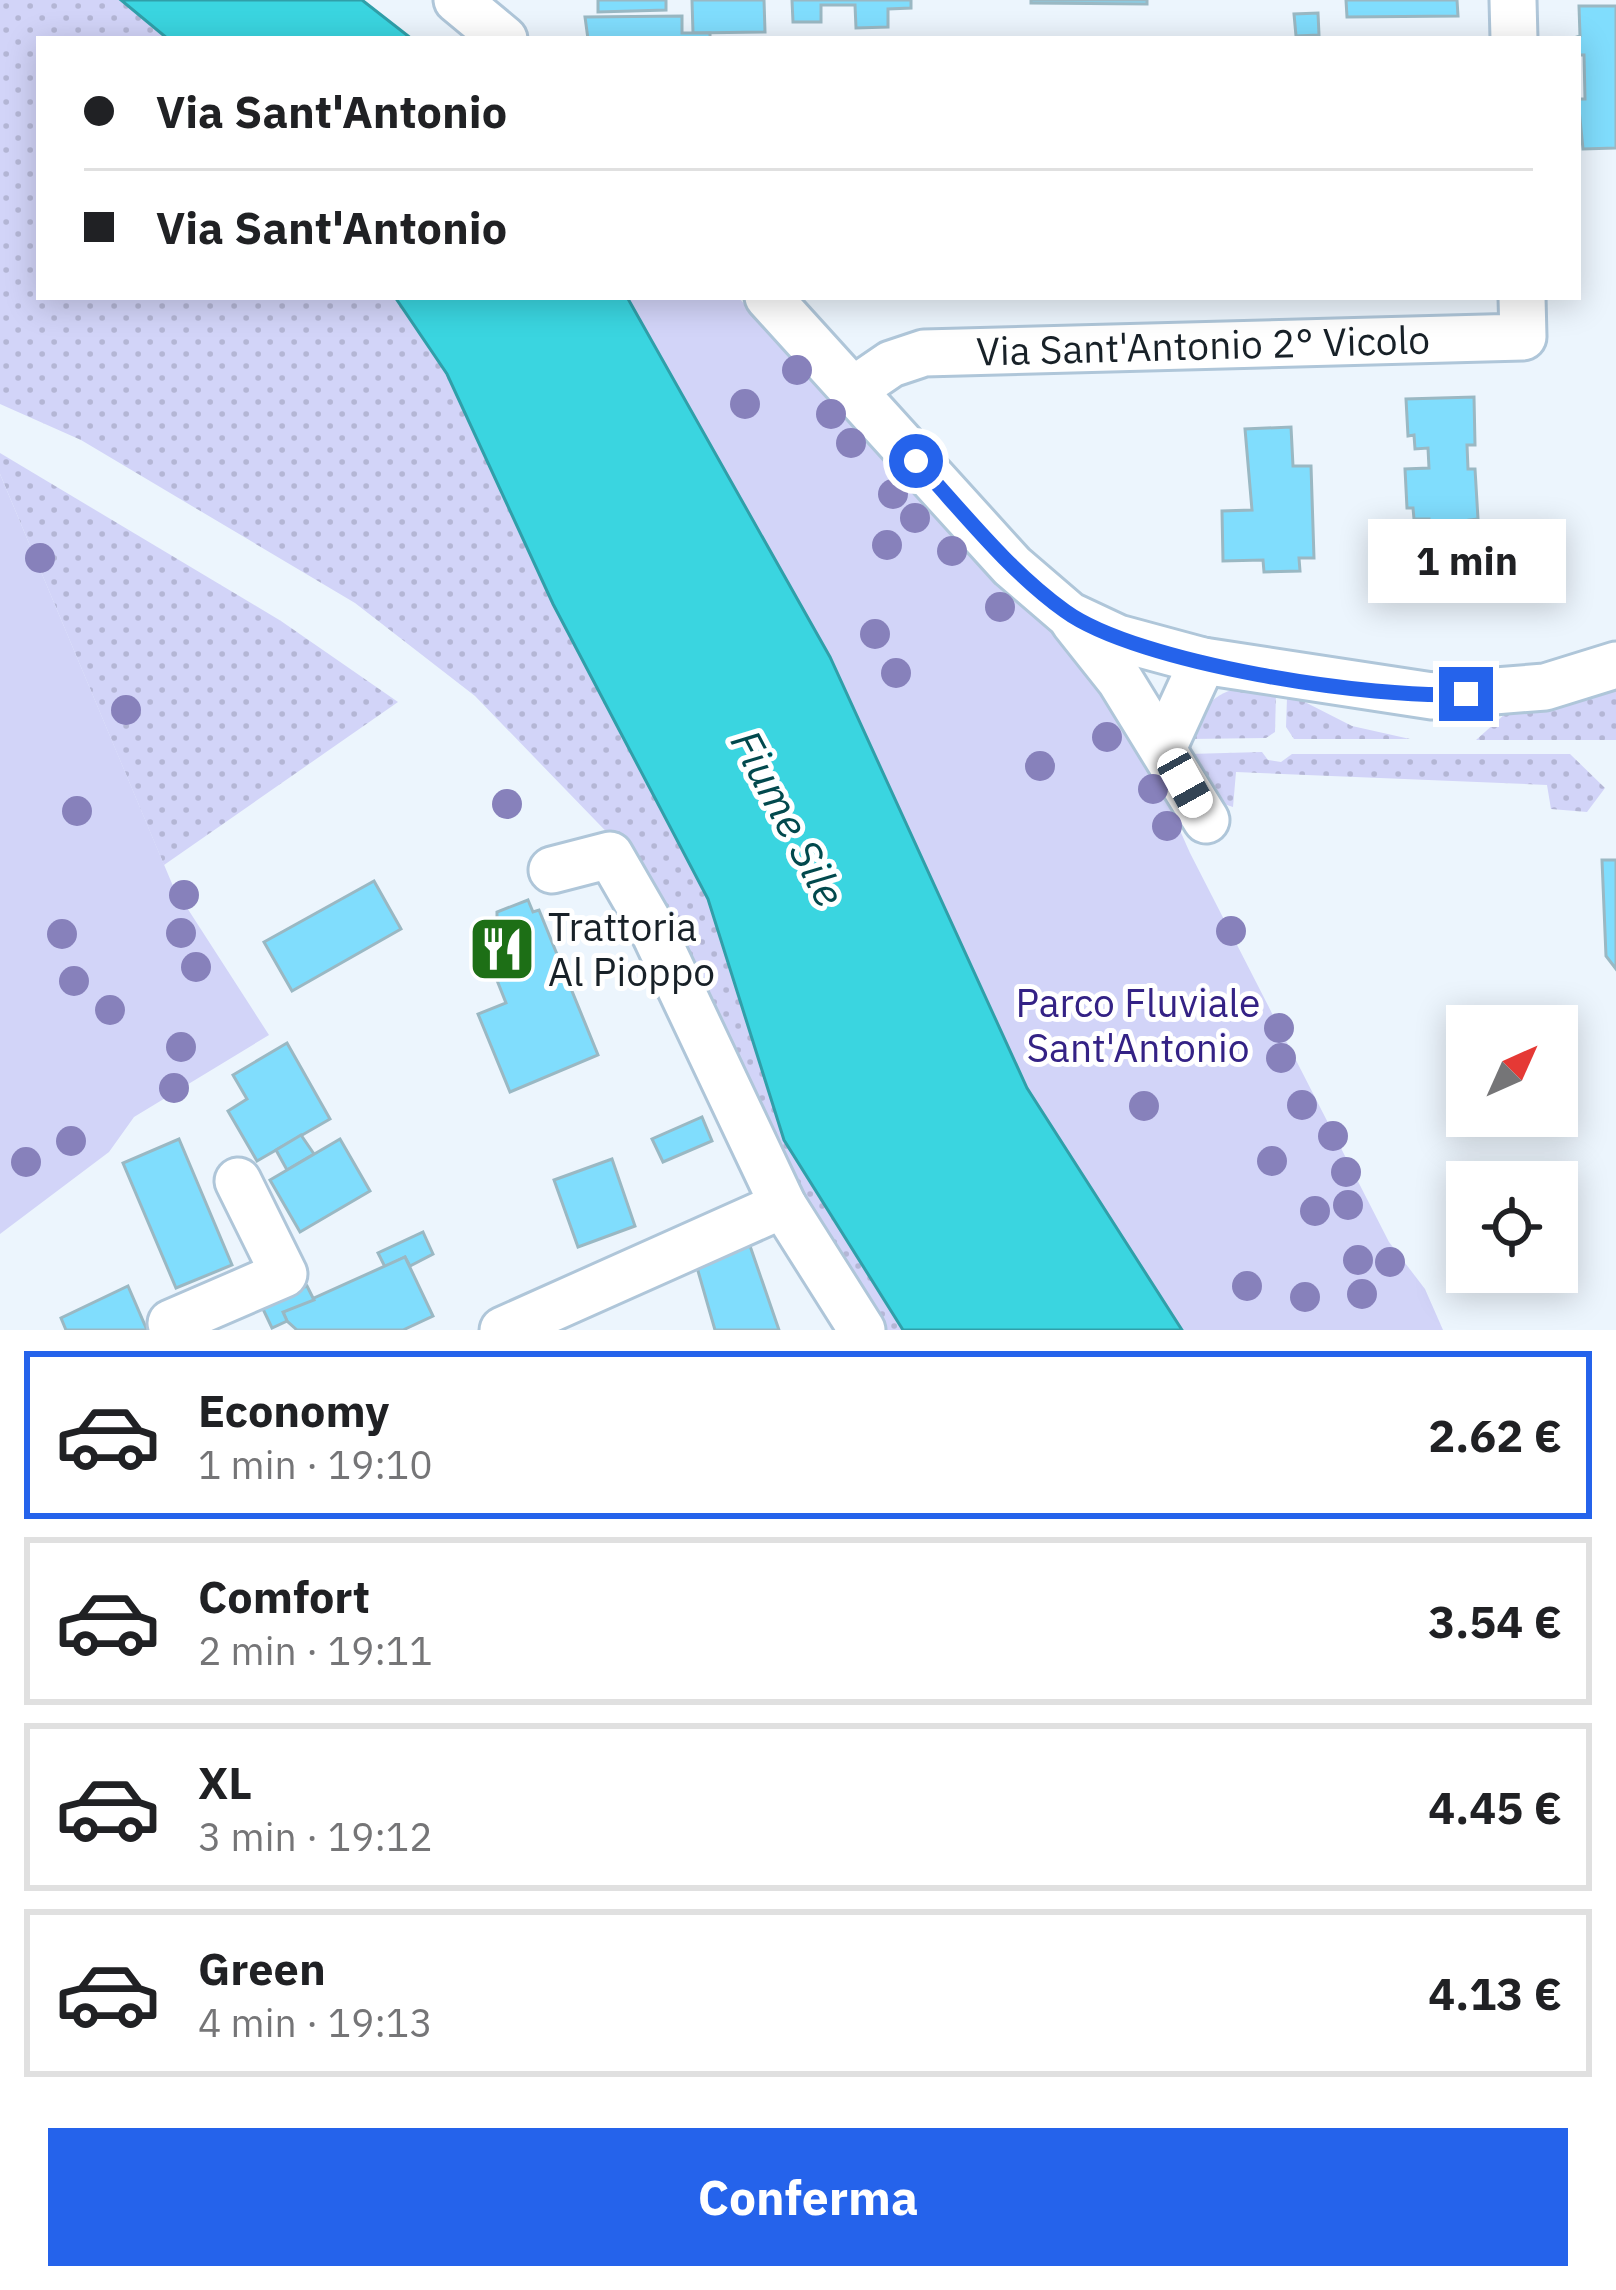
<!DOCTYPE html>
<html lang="it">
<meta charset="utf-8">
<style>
body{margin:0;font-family:"IBM Plex Sans",sans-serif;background:#f6f6f6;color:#202124;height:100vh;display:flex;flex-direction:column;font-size:45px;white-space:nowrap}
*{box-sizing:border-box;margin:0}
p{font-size:39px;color:#757577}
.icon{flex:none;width:66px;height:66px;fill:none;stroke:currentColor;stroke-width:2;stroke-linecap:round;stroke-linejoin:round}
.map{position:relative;height:1330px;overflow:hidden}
.side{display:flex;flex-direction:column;background:#fff;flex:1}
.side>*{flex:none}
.banner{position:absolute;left:36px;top:36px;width:1545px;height:264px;border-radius:0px;box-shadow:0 6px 30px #0003;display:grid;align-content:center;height:264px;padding:0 48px;background:#fff}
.needle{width:78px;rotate:45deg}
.controls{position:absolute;left:1446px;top:1005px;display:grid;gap:24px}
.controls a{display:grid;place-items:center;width:132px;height:132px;border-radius:0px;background:#fff;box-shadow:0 6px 30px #0003;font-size:60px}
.end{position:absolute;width:54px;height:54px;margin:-27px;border:15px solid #2563eb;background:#fff;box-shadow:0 0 0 6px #fff}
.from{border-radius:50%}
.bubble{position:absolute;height:84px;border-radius:0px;background:#fff;box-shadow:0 6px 30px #0003;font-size:39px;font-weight:700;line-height:84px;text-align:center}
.car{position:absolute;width:36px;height:72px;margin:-36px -18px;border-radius:15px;box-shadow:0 0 9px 3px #0007;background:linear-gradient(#fff 24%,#345 0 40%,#fff 0 76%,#345 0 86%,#fff 0)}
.banner b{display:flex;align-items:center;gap:42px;height:114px;font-size:45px}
.banner b+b{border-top:3px solid #e0e0e0}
.banner i{width:30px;height:30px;background:#202124}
ul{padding:21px 0 0;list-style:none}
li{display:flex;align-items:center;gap:36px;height:168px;margin:0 24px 18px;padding:0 24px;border:6px solid #e0e0e0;border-radius:0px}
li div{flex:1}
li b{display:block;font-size:45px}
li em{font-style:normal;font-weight:700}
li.on{border-color:#2563eb}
li>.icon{width:108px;height:108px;stroke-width:1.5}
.primary-button{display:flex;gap:24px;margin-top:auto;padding:24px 48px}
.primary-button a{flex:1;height:138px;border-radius:0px;background:#2563eb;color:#fff;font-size:48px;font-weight:700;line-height:138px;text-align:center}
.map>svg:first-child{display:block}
.grass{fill:url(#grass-dots)}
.park{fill:#d2d4f8}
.water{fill:#3ad5e0;stroke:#309fa9;stroke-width:3}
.building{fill:#80ddfd;stroke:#9ab8c3;stroke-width:3}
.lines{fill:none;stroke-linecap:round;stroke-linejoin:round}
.minor-casing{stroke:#afc6d9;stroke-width:51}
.minor{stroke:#fff;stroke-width:45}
.tree{fill:#8781bb}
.route{stroke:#2563eb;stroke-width:15}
.labels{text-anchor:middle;stroke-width:10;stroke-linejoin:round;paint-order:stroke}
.street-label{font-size:39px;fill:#182128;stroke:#fff}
.poi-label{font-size:39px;fill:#182128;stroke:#fff;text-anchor:start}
.park-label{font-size:39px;fill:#342285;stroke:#fff}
.water-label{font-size:42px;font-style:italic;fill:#02494d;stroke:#fff}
</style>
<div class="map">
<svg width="1616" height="1330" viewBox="0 0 1616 1330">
<defs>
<pattern id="grass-dots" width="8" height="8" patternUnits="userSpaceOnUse" patternTransform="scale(3)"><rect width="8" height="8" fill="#d2d4f8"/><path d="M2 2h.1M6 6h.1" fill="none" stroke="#b4b6d5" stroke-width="1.8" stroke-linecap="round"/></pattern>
</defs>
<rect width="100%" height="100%" fill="#ecf5fd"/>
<g class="grass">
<path d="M0,0h121l47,39h-129v258h356l52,77 106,230 155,295 76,241 119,190h-28l-88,-144 -161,-334 -151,-156 -120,-93 -274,-163 -81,-36z"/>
<path d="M0,453l281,168 117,81 -234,163 -164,-391z"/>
<path d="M1245,687l31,6 -1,39 -9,6 -76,1c13,-31 20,-46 55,-52z"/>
<path d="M1616,687v53h-140l29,-26z"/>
<path d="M1293,696l59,30 58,13h-116l-8,-12 1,-29z"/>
<path d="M1262,752l6,8 13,2 11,-8h278l35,34 -18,24 -36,-3 -4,-24 -311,-13 -3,35 -12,-4 -32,-49z"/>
</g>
<g class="park">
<path d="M627,297h111l131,146 219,215 50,78 52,117 199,389 36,47 18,41h-261l-155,-242 -197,-431z"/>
<path d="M0,474l173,412 96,149 -135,82 -25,35 -109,82z"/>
</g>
<g class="water">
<path d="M121,0h241l50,39h-244z"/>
<path d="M395,297h232l203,360 197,431 155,242h-279l-119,-190 -76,-241 -155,-295 -106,-230z"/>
</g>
<g class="building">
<path d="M598,0h68v10l-68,2z"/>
<path d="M692,0h72l1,32 -72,1z"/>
<path d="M792,0h119v8l-23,1v18l-32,1 -1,-23h-34v17h-28z"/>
<path d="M1031,0h116v4l-116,-1z"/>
<path d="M1346,0h111l1,16 -111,1z"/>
<path d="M1579,6h37v142l-33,1 -5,-50h7l-1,-44h-6v-16h-7l9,-3z"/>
<path d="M1318,13l1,22 -23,1 -2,-22z"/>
<path d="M682,16v17h28v6h-122l-3,-22z"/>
<path d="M1474,397l1,48h-8l1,24h7l3,50 -9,1 6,72 -66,2 -1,-30h7l-1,-16h16l-1,-29h-15l-1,-11h-6l-2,-39 24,-1 -1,-20 -13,1 -1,-14 -6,1 -2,-37z"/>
<path d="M1291,427l2,39h18l3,92h-15l1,13 -36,1 -1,-12 -40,1 -1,-50 30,-1 -7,-81z"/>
<path d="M1602,860h14v109l-10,-13z"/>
<path d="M374,881l27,48 -109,62 -28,-49z"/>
<path d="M528,900l5,12 6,-2 59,145 -88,37 -32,-78 28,-11 -25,-63 16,-6v-22z"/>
<path d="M287,1043l43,76 -73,42 -29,-50 19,-12 -14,-24z"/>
<path d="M702,1117l10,24 -49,21 -11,-23z"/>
<path d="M301,1135l13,19 -27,16 -11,-20z"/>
<path d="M179,1139l53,126 -56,23 -53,-125z"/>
<path d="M340,1139l30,52 -70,41 -30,-52z"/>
<path d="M612,1159l23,67 -57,21 -24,-67z"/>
<path d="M423,1232l10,22 -23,12 -5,-9 -20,10 -7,-14z"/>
<path d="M749,1243l30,87h-64l-19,-66z"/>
<path d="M405,1257l28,59 -30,14h-106l-10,-9 -4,-9z"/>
<path d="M128,1286l19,44h-81l-5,-12z"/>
<path d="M307,1286l7,14 -31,12 4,9 -15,7 -10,-21z"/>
</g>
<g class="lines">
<defs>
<g id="minor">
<path d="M457,0l47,39"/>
<path d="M1513,0l1,39"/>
<path d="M768,297l244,269 57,49 49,23 85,23 229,35 113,-9 71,-22"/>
<path id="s1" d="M853,390l38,-26 33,-11 599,-16 -1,-40"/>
<path d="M1074,622l46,58 86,140"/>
<path d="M1164,746l39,-85"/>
<path d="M552,870l58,-15 41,71 132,279 79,125"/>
<path d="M173,1330l-2,-7 113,-49 -46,-93"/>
<path d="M503,1330l280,-125"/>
</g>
</defs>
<use href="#minor" class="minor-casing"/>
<use href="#minor" class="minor"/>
</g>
<g class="tree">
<circle cx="797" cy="370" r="15"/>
<circle cx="745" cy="404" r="15"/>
<circle cx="831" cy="414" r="15"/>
<circle cx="851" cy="443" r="15"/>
<circle cx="893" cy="494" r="15"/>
<circle cx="915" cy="518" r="15"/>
<circle cx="887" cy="545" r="15"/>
<circle cx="952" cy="551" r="15"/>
<circle cx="40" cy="558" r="15"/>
<circle cx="1000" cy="607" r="15"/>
<circle cx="875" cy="634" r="15"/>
<circle cx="896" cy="673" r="15"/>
<circle cx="126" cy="710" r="15"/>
<circle cx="1107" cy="737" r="15"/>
<circle cx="1040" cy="766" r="15"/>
<circle cx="1153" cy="789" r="15"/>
<circle cx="507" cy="804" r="15"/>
<circle cx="77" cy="811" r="15"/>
<circle cx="1167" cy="826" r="15"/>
<circle cx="184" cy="895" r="15"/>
<circle cx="1231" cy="931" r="15"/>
<circle cx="181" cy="933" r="15"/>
<circle cx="62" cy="934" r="15"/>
<circle cx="196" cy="967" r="15"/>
<circle cx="74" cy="981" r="15"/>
<circle cx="110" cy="1010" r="15"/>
<circle cx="1279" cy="1028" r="15"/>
<circle cx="181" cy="1047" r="15"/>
<circle cx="1281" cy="1058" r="15"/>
<circle cx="174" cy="1088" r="15"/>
<circle cx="1302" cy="1105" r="15"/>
<circle cx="1144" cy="1106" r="15"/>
<circle cx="1333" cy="1136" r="15"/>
<circle cx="71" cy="1141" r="15"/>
<circle cx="1272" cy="1161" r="15"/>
<circle cx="26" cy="1162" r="15"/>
<circle cx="1346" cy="1172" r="15"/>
<circle cx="1348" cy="1205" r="15"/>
<circle cx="1315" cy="1211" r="15"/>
<circle cx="1358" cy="1260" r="15"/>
<circle cx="1390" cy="1262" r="15"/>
<circle cx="1247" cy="1286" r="15"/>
<circle cx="1362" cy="1294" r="15"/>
<circle cx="1305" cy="1297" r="15"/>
</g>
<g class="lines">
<path class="route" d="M916,461c47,51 92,109 149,150 73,53 310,89 401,83"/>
</g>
<defs>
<symbol id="restaurant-square" viewBox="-11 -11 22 22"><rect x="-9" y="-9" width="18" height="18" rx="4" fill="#1d6f16" stroke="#fff"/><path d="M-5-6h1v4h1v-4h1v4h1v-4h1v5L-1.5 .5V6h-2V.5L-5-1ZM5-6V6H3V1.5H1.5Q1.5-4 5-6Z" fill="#fff"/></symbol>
</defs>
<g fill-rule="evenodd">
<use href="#restaurant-square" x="464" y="911" width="76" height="76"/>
</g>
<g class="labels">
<g class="street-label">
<text dy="14" stroke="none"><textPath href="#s1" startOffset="360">Via Sant'Antonio 2° Vicolo</textPath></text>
</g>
<g class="poi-label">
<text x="548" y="941">Trattoria<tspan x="548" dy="45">Al Pioppo</tspan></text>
</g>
<g class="park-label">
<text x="1138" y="1017">Parco Fluviale<tspan x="1138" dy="45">Sant'Antonio</tspan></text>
</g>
<g class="water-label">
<text transform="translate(788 818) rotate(62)" y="15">Fiume Sile</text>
</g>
</g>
</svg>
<div class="controls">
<a><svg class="needle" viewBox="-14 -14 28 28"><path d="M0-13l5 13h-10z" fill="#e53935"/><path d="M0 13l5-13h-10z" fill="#757577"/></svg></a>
<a><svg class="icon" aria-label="locate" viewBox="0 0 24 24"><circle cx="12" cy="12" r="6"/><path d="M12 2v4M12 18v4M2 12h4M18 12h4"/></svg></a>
</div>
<i class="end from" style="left:916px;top:461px"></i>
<i class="end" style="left:1466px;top:694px"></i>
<div class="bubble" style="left:1368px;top:519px;width:198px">1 min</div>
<i class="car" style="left:1185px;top:783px;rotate:151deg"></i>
<div class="banner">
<b><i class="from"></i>Via Sant'Antonio</b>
<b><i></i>Via Sant'Antonio</b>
</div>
</div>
<section class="side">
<ul>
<li class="on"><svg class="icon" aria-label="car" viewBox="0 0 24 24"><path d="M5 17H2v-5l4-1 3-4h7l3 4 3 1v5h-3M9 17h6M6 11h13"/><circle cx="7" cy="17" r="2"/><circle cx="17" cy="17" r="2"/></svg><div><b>Economy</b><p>1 min · 19:10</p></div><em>2.62 €</em></li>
<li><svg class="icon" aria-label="car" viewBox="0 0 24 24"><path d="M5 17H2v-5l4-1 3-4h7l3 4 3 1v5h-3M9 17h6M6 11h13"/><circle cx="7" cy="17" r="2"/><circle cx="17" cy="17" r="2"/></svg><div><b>Comfort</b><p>2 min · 19:11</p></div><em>3.54 €</em></li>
<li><svg class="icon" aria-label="car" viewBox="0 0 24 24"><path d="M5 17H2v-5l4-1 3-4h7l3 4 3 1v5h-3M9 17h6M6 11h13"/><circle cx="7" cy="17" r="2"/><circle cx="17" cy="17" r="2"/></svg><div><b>XL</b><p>3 min · 19:12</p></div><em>4.45 €</em></li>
<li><svg class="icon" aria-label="car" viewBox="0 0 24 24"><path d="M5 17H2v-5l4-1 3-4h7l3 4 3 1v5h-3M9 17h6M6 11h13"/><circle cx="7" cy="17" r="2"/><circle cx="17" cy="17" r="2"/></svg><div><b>Green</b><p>4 min · 19:13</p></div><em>4.13 €</em></li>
</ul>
<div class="primary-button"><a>Conferma</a></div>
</section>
